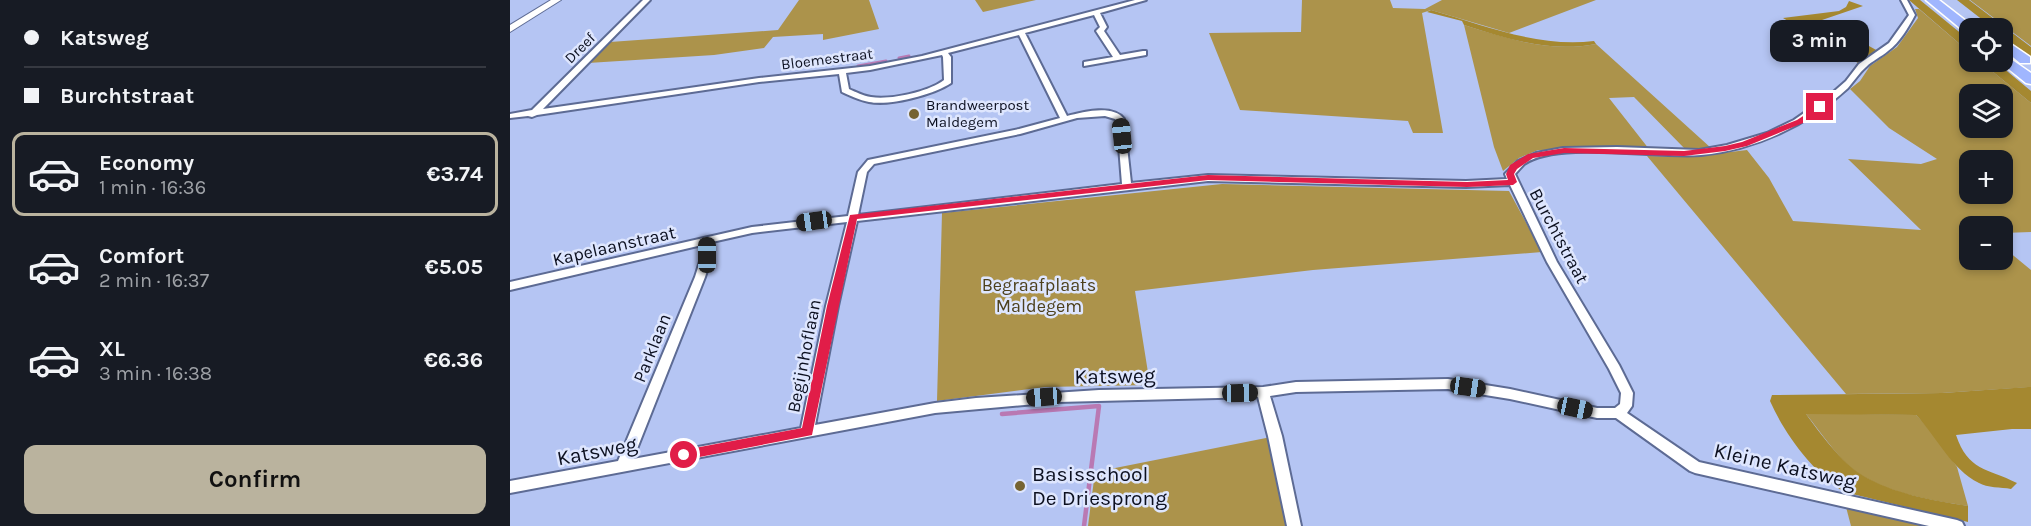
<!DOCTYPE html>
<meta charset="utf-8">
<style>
body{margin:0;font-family:Karla,sans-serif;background:#242831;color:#f1f3f6;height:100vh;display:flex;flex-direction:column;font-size:22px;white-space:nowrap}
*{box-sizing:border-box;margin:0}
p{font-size:20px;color:#9ea1a6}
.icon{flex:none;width:33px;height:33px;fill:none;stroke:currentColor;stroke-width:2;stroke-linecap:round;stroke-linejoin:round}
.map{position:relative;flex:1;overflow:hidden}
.side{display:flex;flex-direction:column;background:#171b24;width:510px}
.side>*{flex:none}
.guide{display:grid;align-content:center;height:132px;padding:0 24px;background:#171b24}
.tools{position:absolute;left:1449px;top:18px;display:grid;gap:12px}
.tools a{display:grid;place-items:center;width:54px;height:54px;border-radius:12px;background:#171b24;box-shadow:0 3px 9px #0003;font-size:30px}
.end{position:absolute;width:27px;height:27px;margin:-14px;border:8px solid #e11d48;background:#fff;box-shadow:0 0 0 3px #fff}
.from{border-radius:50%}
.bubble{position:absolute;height:42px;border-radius:12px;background:#171b24;box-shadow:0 3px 9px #0003;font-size:20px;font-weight:700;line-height:42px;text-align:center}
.car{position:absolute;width:18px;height:36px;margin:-18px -9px;border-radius:8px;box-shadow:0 0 4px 2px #0007;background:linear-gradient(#222 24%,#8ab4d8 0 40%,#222 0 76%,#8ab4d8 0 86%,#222 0)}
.guide b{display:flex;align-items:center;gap:21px;height:57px;font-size:22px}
.guide b+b{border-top:2px solid #363941}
.guide i{width:15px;height:15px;background:#f1f3f6}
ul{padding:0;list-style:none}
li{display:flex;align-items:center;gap:18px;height:84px;margin:0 12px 9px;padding:0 12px;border:3px solid transparent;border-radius:12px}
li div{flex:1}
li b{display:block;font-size:22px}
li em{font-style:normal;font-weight:700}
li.selected{border-color:#bab39e}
li>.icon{width:54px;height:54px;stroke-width:1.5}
.cta{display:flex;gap:12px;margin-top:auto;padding:12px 24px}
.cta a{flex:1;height:69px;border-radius:12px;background:#bab39e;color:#111;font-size:24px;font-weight:700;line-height:69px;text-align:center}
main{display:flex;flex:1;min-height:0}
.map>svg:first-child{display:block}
.green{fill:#ac934b;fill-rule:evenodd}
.forest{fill:#a58830}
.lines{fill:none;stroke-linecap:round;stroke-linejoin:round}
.stream-far1{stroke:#b979b3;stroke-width:3}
.stream{stroke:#b979b3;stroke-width:4.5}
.minor-casing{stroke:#5d6b94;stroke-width:4}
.tertiary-casing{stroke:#5d6b94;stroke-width:2}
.trunk-casing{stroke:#fff;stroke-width:3}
.minor{fill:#fff;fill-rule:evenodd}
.tertiary{fill:#fff;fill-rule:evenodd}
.trunk{fill:#a0b6fe;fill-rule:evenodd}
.route{fill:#e11d48}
.poi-dot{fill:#766432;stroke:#dee6fe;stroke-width:2}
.labels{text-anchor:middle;stroke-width:5;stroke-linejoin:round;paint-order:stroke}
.far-street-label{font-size:15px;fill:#0c1020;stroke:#dee6fe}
.far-poi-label{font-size:15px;fill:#0c1020;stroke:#dee6fe;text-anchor:start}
.street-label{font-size:18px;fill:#0c1020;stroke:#dee6fe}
.park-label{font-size:18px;fill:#4d401c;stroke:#dee6fe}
.near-street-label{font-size:21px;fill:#0c1020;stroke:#dee6fe}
.near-poi-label{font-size:21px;fill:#0c1020;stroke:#dee6fe;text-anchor:start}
</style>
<main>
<section class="side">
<div class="guide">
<b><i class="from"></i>Katsweg</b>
<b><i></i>Burchtstraat</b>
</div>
<ul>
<li class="selected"><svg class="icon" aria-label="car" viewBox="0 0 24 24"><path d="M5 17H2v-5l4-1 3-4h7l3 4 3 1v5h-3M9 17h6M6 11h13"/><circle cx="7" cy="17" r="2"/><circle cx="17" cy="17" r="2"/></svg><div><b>Economy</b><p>1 min · 16:36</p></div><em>€3.74</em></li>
<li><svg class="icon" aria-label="car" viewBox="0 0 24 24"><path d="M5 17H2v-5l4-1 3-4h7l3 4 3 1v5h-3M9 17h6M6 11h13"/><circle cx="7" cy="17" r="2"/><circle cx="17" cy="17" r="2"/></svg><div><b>Comfort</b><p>2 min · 16:37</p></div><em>€5.05</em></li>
<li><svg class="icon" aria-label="car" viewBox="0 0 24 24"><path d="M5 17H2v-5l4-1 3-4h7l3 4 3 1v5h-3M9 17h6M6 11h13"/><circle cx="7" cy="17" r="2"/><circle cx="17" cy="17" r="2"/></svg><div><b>XL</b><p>3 min · 16:38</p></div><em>€6.36</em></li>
</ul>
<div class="cta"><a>Confirm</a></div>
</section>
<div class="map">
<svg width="1521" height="526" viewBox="0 0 1521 526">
<rect width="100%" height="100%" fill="#b5c5f3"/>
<g class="green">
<path d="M289,0h70l10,29 -56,11v-6l-50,3 -9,11 -50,7 -126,8 22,-21 168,-12z"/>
<path d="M465,0h61l-53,12z"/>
<path d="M792,0h88l3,8 32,1 17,-9h154l-87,33 -78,-23 -9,3 21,120h-30l-5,-12 -168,-11 -31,-77 92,-1z"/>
<path d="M1460,0h61v46z"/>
<path d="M1405,9h4l50,43 1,10h11l50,41v129l-28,1 -1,-7h-32v34h32l1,-13 28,23v117l-89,6 -96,1 -199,-238 42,1 58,-7 22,28 24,43 128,9 -73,-71 73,5 16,-5 -48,-31 -39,-39 10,-8 10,-15 27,-19 21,-29zM1460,94h32v34h-32zM1460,160h32v34h-32z"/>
<path d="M954,25c45,14 86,28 132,19l115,104 -25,2 -52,-53 -25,1 40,51 -111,1 -19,8 -16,13 -9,-24z"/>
<path d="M712,184l287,7 33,61 -229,18 -178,21 15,94 -105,2 -108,14 5,-188z"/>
<path d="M1295,413l111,2 15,16 26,36 11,39c-37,-6 -74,-11 -107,-31 -22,-14 -39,-42 -56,-62z"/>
<path d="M761,437l18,89h-201l7,-54z"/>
<path d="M1336,507l83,19h-78z"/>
</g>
<g class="forest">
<path d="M1399,0h11l49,40v12z"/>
<path d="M1447,0h12l62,47v11l-28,-22 -1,-8h-9z"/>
<path d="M1339,1l14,5 -41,14 56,31 -20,12 -75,-45 56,-7 7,-4z"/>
<path d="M921,10c53,15 107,38 163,31l2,3c-46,9 -88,-5 -132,-19l-2,-4 -35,-9z"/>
<path d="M1471,62h15l35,29v12z"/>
<path d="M1518,387h3v42h-19l-56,6c12,36 31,33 61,48l-6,6c-10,-2 -24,-1 -32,-6 -28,-14 -42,-46 -63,-68l-110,-1c13,18 36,49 56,61 32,19 69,25 106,31v16l-124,-30c-31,-20 -59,-57 -74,-91l2,-6 170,-2z"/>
</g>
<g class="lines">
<g class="stream-far1">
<path d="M389,58l10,-2"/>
<path d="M348,66l28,-5"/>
</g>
<path class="stream" d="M492,414l97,-8 -15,120"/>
<defs>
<path id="minor" d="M133,0h7l-107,109 216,-31 111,-12 52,-10 213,-56h11l-46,13 7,14 -3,4 16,24 23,-4h3v4l-62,11v-4l29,-5 -17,-26 4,-4 -6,-12 -69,18 42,83c16,-4 46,-12 57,3l7,64 77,-8 258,6 41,-2 -2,-5 13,-13 18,-8 27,-5 54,-1 82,3 28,-5 40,-12 27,-13 36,-25 16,-14 13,-17 30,-21 20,-28 -8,-15h6l8,15c-7,13 -15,27 -27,36 -7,6 -16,10 -22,16 -7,6 -12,14 -18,21 -40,37 -93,62 -147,67 -44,4 -142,-15 -177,9 -3,3 -6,7 -9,10l42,88 62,103 14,28 -1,13 -5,7 72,49 258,58 5,2 2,4h-35l-234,-53 -5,-2 -74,-53h-19l-87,-19 -62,-10 -152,3 -26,4 12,40 19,90h-14l-19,-90 -10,-39 -200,5 -123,11 -425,80v-12l108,-20 77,-184 7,-22v-10l-192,45v-8l242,-55 96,-11 10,-44 10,-12 151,-31 41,-11 -41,-83 -71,18 3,4v26c-18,12 -61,23 -82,19 -10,-2 -18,-6 -27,-10l-3,-18 -80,8 -222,33 -5,2 -4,-1 -18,2v-4l22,-4zM432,55l1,2 1,23c-16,12 -53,20 -73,17 -8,-1 -15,-5 -22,-8l-3,-16 24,-3zM595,116l10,3 2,2 5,63 -264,31 9,-43 7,-8 146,-30 57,-16zM698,181l258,6 44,-2 37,77 62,107 12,24 -1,11 -5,4h-18l-87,-19 -62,-10 -152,3 -33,5 -164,3 -123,8 -41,5 -120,22 23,-119 19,-85zM337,222l-21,84 -25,122 -168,31 72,-182 7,-22v-13l40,-9z"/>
<path id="tertiary" d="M41,0h10l-51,32v-7z"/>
<g id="trunk">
<path d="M1416,0h13l36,28h-5v5h-4z"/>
<path d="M1492,38l28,19v6h-10l-18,-15z"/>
<path d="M1492,53l29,20v11l-5,-1 -26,-21h2z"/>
</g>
</defs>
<use href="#minor" class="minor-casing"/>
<use href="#tertiary" class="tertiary-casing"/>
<use href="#trunk" class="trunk-casing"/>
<use href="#minor" class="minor"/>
<use href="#tertiary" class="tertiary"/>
<use href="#trunk" class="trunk"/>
</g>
<path class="route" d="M1310,105l4,2 -2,2 -19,14 -56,23 -22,5 -41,5 -120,-3 -31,5 -16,11 -3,5 3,8 -4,3 -46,2 -259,-7 -351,39 -45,216 -128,25 -6,-5 6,-5 118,-22 25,-122 23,-91 358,-40 259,7 41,-2 -2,-6 4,-9 18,-11 36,-6 120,3 41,-5 17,-4 55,-22z"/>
<g class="poi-dot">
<circle cx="404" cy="114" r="6"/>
<circle cx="510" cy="486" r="6"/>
</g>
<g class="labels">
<g class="far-street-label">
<text transform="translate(70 48) rotate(-45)" y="5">Dreef</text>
<text transform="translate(317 59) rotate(-7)" y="5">Bloemestraat</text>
</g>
<g class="far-poi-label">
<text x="416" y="110">Brandweerpost<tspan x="416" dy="17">Maldegem</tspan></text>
</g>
<g class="street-label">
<text transform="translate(1049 236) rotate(62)" y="6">Burchtstraat</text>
<text transform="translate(104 246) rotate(-13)" y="6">Kapelaanstraat</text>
<text transform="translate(142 348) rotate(-68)" y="6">Parklaan</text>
<text transform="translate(294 356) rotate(-79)" y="6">Begijnhoflaan</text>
</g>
<g class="park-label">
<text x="529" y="291">Begraafplaats<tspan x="529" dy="21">Maldegem</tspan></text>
</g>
<g class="near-street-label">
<text transform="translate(605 376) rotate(-1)" y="7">Katsweg</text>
<text transform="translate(87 451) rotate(-11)" y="7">Katsweg</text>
<text transform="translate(1275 466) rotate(13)" y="7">Kleine Katsweg</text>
</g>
<g class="near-poi-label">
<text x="522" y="481">Basisschool<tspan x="522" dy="24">De Driesprong</tspan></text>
</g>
</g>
</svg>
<div class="tools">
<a><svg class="icon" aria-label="locate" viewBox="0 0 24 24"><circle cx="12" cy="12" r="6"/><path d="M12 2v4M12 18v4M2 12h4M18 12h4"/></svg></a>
<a><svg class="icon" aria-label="layers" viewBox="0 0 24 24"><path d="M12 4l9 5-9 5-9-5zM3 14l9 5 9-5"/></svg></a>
<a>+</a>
<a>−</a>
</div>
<i class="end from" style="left:174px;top:455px"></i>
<i class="end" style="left:1310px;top:107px"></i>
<div class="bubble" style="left:1260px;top:20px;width:99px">3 min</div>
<i class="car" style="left:612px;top:136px;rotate:354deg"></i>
<i class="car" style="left:304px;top:221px;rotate:262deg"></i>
<i class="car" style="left:197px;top:255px;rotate:0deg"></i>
<i class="car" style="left:958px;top:387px;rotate:98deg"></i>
<i class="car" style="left:730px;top:393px;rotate:89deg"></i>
<i class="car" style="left:534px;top:397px;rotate:266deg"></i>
<i class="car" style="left:1065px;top:408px;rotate:102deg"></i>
</div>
</main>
